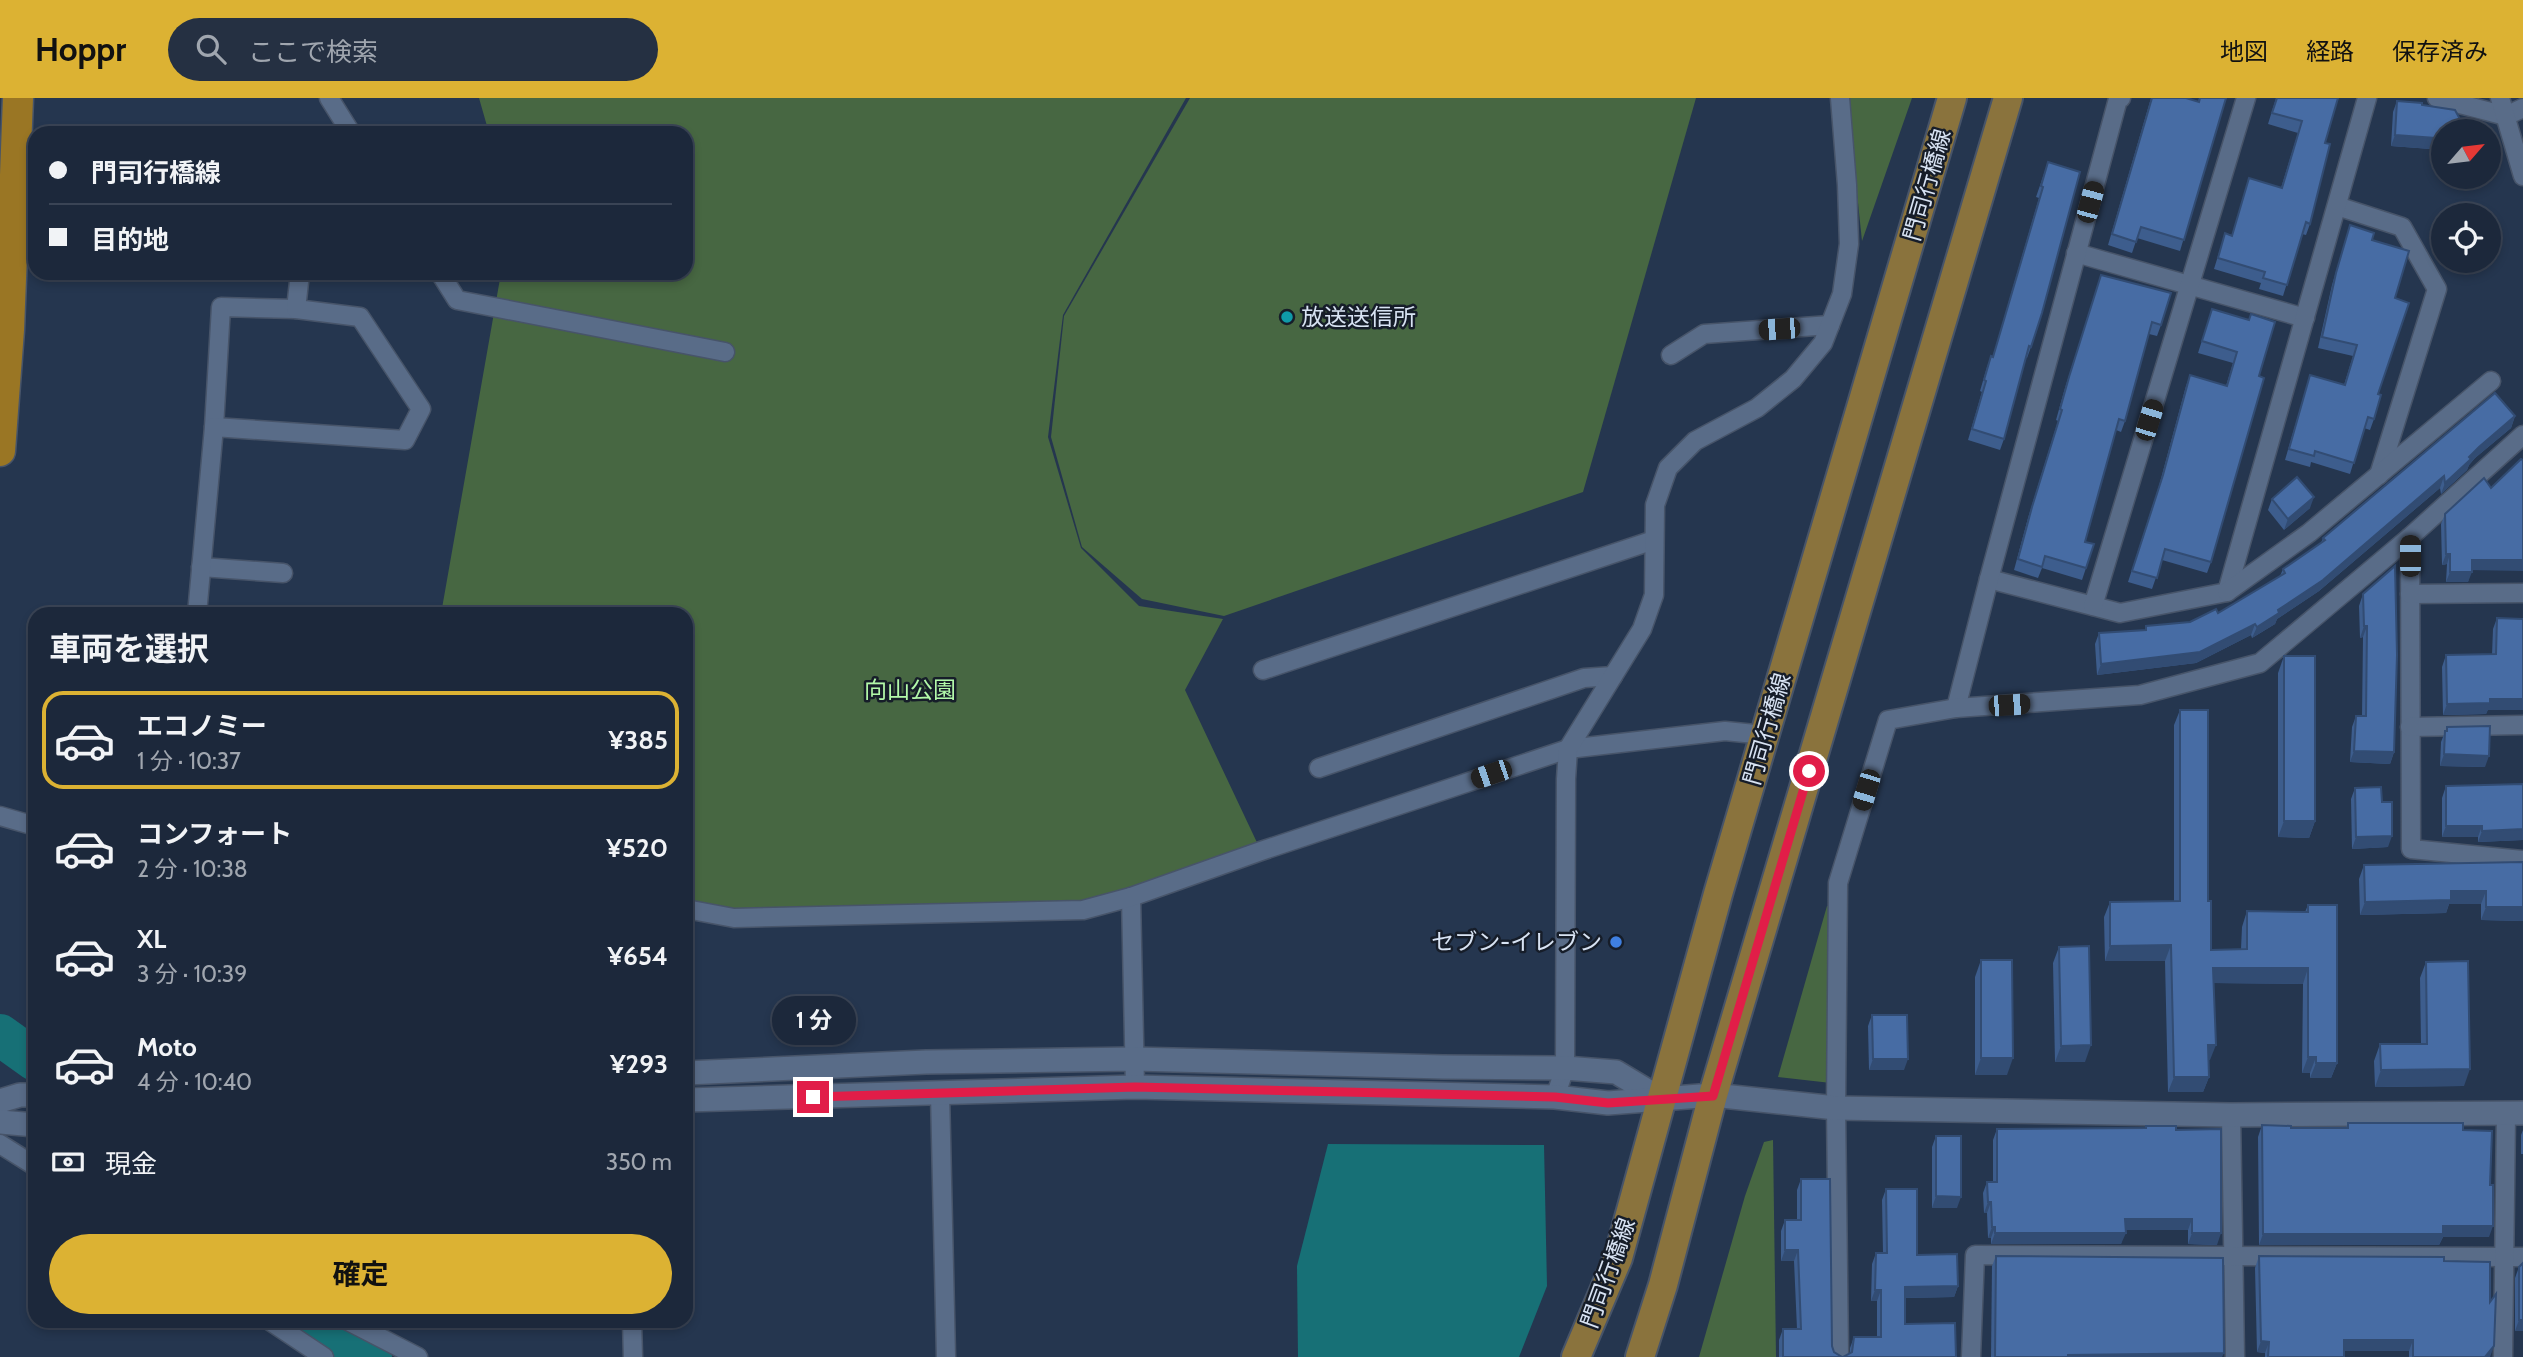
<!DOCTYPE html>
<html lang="ja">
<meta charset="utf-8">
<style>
body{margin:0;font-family:Cabin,"Noto Sans JP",sans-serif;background:#253042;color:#f1f3f6;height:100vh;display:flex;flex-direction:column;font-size:26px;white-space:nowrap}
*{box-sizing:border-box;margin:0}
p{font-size:23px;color:#a0a6af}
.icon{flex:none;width:38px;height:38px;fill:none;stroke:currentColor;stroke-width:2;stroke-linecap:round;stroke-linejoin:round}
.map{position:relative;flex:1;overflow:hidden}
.panel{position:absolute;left:28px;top:509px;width:665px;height:721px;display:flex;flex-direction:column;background:#1c283b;border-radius:21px;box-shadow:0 4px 10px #0003,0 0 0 2px #3a4455}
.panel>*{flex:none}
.banner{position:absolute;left:28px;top:28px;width:665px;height:154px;border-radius:21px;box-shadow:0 4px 10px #0003,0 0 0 2px #3a4455;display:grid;align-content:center;height:154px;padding:0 21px;background:#1c283b}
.needle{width:46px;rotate:62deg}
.tools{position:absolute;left:2431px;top:21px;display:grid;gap:14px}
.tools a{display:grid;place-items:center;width:70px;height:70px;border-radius:50%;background:#1c283b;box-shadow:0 4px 10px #0003,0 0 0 2px #3a4455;font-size:35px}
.end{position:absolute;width:32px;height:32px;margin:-16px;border:9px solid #e11d48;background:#fff;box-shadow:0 0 0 4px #fff}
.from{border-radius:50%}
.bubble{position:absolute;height:49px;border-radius:24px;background:#1c283b;box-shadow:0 4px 10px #0003,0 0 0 2px #3a4455;font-size:23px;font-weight:700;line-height:49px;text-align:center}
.car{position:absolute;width:21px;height:42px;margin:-21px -10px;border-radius:9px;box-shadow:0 0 5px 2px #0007;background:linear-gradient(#222 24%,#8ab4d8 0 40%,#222 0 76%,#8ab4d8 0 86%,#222 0)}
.banner b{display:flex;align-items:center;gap:24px;height:66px;font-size:26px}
.banner b+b{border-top:2px solid #3a4455}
.banner i{width:18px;height:18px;background:#f1f3f6}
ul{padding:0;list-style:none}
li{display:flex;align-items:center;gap:21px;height:98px;margin:0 14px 10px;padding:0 7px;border:4px solid transparent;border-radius:21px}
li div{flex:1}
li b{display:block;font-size:26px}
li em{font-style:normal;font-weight:700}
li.active{border-color:#dcb233}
li>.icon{width:63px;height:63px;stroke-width:1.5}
h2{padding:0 21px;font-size:32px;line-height:84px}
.pay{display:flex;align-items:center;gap:18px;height:77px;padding:0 21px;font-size:26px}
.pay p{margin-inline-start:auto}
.cta{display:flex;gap:14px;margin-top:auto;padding:14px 21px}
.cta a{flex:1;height:80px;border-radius:42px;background:#dcb233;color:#111;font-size:28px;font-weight:700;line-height:80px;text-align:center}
header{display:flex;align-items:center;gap:42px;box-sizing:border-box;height:98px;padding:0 35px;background:#dcb233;color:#111}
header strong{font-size:33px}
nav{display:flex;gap:38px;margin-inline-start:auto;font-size:24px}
.search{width:490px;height:63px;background:#253042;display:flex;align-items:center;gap:18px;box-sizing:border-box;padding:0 24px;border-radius:38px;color:#a0a6af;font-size:26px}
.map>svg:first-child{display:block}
.green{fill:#476742}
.water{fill:#177076}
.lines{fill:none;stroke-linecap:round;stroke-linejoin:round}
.river{stroke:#177076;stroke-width:42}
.minor-casing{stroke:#475469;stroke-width:21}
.tertiary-casing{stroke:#475469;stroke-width:26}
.primary-casing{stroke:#475469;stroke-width:32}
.trunk-casing{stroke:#475469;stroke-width:33}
.minor{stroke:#596c88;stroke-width:18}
.tertiary{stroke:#596c88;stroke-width:23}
.primary{stroke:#8a733d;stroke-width:28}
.trunk{stroke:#9a7624;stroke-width:30}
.wall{fill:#3d5d8d}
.shaded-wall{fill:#324c73}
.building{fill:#476ca4;stroke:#324c73;stroke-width:2}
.route{stroke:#e11d48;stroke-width:9}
.culture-dot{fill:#0f9aa8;stroke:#161d29;stroke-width:2.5}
.shop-dot{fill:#3f7fe0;stroke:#161d29;stroke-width:2.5}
.labels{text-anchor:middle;stroke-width:5;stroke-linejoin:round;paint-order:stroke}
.street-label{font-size:23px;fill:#d8e3f3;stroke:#161d29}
.poi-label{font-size:23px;fill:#d8e3f3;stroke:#161d29;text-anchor:start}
.park-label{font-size:23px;fill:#b3f9a9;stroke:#161d29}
</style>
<header>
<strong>Hoppr</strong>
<div class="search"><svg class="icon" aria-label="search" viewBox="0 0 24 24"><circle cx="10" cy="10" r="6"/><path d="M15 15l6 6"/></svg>ここで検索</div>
<nav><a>地図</a><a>経路</a><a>保存済み</a></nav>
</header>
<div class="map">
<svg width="2523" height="1259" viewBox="0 0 2523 1259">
<rect width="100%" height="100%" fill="#25364f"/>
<g class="green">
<path d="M479,0h707l-123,217 -15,122 33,111 58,58 84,13 -38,71 76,161 -178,59 -397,-1v-295h-245l60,-341h185v-140h-197z"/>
<path d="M1190,0h506l-113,394 -359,124 -82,-17 -60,-52 -31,-110 13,-121z"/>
<path d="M1847,0h65l-50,143z"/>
<path d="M1827,808l8,1 -4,176 -53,-6z"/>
<path d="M1773,1042l3,217h-77l46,-161 19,-54z"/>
</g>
<path class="water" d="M1328,1046l216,1 3,141 -28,71h-221l-1,-91z"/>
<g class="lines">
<g class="river">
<path d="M0,937l35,25"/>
<path d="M315,1223l56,36"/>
</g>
<defs>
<g id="minor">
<path d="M329,0l22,35"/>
<path d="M2437,0l69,18 17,-8"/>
<path d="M2500,0l23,78"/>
<path d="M2337,108l65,21 35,62 -58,186"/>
<path d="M2076,155l229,65"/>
<path d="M440,175l17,27 268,52"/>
<path d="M1671,257l33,-21 126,-9"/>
<path d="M214,329l7,-120 75,2"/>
<path d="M2410,439l1,312 112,11"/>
<path d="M201,469l82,6"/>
<path d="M1989,481l131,34 107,-21 140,-494"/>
<path d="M2227,494l82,-59 182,-152"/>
<path d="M2410,496l113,-1"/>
<path d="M2093,508l153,-508"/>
<path d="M197,516l17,-187 191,13 16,-31 -61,-92 -64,-8 4,-36"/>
<path d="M1263,572l391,-130"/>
<path d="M1956,610l33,-129 129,-480 3,-1"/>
<path d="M2410,629l113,-2"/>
<path d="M1319,670l265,-90 29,-2"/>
<path d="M0,718l35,10"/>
<path d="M1131,799l4,190"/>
<path d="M686,811l48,9 349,-8 48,-13 130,-46 307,-102 157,-18 40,4"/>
<path d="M940,995l6,264"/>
<path d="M1555,999l10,-29 1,-289 2,-30 74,-120 12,-34 1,-90 13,-37 27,-27 62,-33 36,-29 30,-36 19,-49 7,-50 -2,-59 -7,-87"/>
<path d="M2231,1017l4,242"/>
<path d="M0,1046l35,22"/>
<path d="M270,1223l54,36"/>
<path d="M348,1223l70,36"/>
<path d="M632,1223l1,36"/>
<path d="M1839,1259l-3,-249 2,-225 50,-163 68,-12 184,-13 120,-32 150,-126 113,-102"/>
<path d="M1971,1259l4,-102 548,2"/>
<path d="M2503,1259l3,-244"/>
</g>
<g id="tertiary">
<path d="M686,975l240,-11 208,-3 309,8 122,1 51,4 45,27"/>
<path d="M686,1002l449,-13 420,10 53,6 105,-8 123,13 395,7 292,-2"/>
<path d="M0,1003l20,-6h15"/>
<path d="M0,1024l35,3"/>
</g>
<g id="primary">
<path d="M1576,1259l42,-99 100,-364 234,-796"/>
<path d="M1640,1259l23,-72 50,-190 295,-997"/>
</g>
<path id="trunk" d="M0,353l9,-121 9,-232"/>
</defs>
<use href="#minor" class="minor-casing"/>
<use href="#tertiary" class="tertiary-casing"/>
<use href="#primary" class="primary-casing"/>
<use href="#trunk" class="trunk-casing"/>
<use href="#minor" class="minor"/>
<use href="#tertiary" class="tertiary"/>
<use href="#primary" class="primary"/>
<use href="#trunk" class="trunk"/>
</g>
<g class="wall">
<path d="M2151,0l47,4 1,-4h27l-46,153 -43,-13 -5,15 -24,-8z"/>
<path d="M2276,0h62l-13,45 -15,81 -4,11 -4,-1 -19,62 -24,-7 2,-6 -47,-14 11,-36 7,2 17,-57 32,10 17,-55 -30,-9z"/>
<path d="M2397,3l25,4 21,26v23l-13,-2 1,-3 -40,-3 2,-34z"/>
<path d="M2048,64l-17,185 -4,11h-1l-22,81 -4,11 -32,-10 14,-48 -2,-1 7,-24 4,-11h2l46,-158 -3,-1z"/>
<path d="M2350,127l22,15 23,58 -21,121 -4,11 -6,-2 -14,46 -39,-12 -1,5 -25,-7 25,-85 34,10 9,-29 -35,-8 14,-63z"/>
<path d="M2101,177l60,50 -4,11 -8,-2 -24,87 -4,11 -5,-2 -31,112 1,26 -4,12 -40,-12 -4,10 -24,-8 14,-52 30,-97 -2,-1 9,-32z"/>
<path d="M2212,211l47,67 -48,186 -4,11 -45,-13 -10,29 -24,-7 31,-96 27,-100 4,-11 36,11 7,-23 -35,-10z"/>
<path d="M2515,318l-4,12 -36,30 -6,7 -2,5 -26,24 -1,-6 -121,103 -42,28 -2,5 -23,14 -1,-3 -55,28 -99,12 -2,-31 4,-11 46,-3 1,-4 44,-4 28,-9 62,-37 3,-7 38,-26 2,-5z"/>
<path d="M2491,390l-23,94h-22l1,-18 -5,1 -1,-41 4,-10z"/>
<path d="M2272,401l38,9 -26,22 -16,-20z"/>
<path d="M2363,496l31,158 -4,12 -40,-2 2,-35 4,-11h6l1,-79 -3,1 -1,-32z"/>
<path d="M2497,520l26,1 -37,95 -43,1 -1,-48 4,-12h46l1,-26z"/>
<path d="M2284,558l31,165 -6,17 -31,-1v-164z"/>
<path d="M2180,612l28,191 3,49 30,-1 1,-22 5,-16 58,1 3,-7 29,158 -6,15h-21v-5h-8l1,-89 -89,-1 -4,77h-1v17l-6,15h-35l-3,-131h-60l-1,-44 6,-15 64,-1v-176z"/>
<path d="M2447,629l38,40 -45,-1 1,-24z"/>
<path d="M2523,686v56l-45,2v-5h-36v-39l4,-12z"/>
<path d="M2355,690l27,14 6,45 -36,2 -1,-50z"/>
<path d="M2523,764v59l-42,-1v-16h-32l-3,9 -86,2 -1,-36 5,-14z"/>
<path d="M2059,849l26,115h-30l-2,-99z"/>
<path d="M1981,862l26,115h-32v-98z"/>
<path d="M2426,864l38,124 -89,1 -1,-26 6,-17h41l-1,-66z"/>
<path d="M1872,917l32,55h-35l-1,-44z"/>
<path d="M2348,1025l115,7 26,107h-46l-4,8h-180l-1,-108 4,-12 29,3h55z"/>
<path d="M2146,1028l30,4 41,115 -29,-1v-14h-63l-4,14h-130v-6h-3l-1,-25h-3l-1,-20 4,-11h6v-42l4,-11 149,-1z"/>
<path d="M2523,1032v24h-2v-19z"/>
<path d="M1936,1038l21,72h-25v-61z"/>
<path d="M1801,1081l31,167 2,6 8,5h-63v-17l4,-11h14l-3,-68h-13v-30l4,-11h12v-30z"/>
<path d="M1886,1091l31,66 41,31 -4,11 -49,1v26l-55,30v-6l4,-11h23v-36h-6l1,-37 4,-11h7l-1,-53z"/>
<path d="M1996,1158l226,101h-231l1,-91z"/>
<path d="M2259,1158l185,5 46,96h-81v-6h-65v6h-79v-4l-8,-1 -2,-84z"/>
<path d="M2523,1165v68h-8v-53l4,-11z"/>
</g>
<g class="shaded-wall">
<path d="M2395,37l40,3 -4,11 -40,-3z"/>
<path d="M2515,318l-4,12 -36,30 -6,7 -2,5 -26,24 4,-11 34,-36z"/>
<path d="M2444,378l-4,12 -121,103 -42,28 -2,5 -23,14 5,-11z"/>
<path d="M2314,399l-4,11 -26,22 4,-11z"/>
<path d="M2446,456h4l-3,10 -5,1z"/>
<path d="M2472,462h51v11l-55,-1z"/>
<path d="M2450,474h22l-4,10h-22z"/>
<path d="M2255,526l-4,11 -55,28 -99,12 4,-11z"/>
<path d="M2364,528h3l-4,11 -3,1z"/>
<path d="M2490,601h33v11h-35l-2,4 -43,1 4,-11z"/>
<path d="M2354,653l40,1 -4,12 -40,-2z"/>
<path d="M2444,656l45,2 -4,11 -45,-1z"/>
<path d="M2284,723h31l-6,17 -31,-1z"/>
<path d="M2446,728h36l-4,11h-36z"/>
<path d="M2523,731v11l-45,2 4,-11z"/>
<path d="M2392,738l-4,11 -36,2 4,-12z"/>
<path d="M2451,793h35l-5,13h-32l-3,9 -86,2 5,-13z"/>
<path d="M2486,809h37v14l-42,-1z"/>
<path d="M2171,847l-6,16h-60l5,-15z"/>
<path d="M2213,870h95l-5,16 -96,-1z"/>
<path d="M2091,947l-6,17h-30l6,-16z"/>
<path d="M2208,947h8l-6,15h-7z"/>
<path d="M2308,959h8l-6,16h-8z"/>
<path d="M1981,960h32l-6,17h-32z"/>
<path d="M1873,961h35l-4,11h-35z"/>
<path d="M2316,965h21l-6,15h-21z"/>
<path d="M2470,971l-6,17 -89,1 6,-17z"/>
<path d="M2174,979h35l-6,15h-35z"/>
<path d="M1936,1098l25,1 -4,11h-25z"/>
<path d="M1988,1104h3l-4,11h-3z"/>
<path d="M2125,1121h67l-4,11h-67z"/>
<path d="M2443,1128h50l-4,11h-46l-4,8h-180l4,-11z"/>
<path d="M1992,1129h3l-4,11h-3z"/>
<path d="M1995,1135h131l-5,11h-130z"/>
<path d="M2192,1135h29l-4,12 -29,-1z"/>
<path d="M1785,1152h13l-4,11h-13z"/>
<path d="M1958,1188l-4,11 -53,1 4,-11z"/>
<path d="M1875,1192h6l-4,11h-6z"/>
<path d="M2519,1222h4v11h-8z"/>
<path d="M2344,1242h69l-4,11h-69z"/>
<path d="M2261,1243l8,1 -4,11 -8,-1z"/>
<path d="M2494,1248l-4,11h-5z"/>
<path d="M2224,1255l-2,4h-155l1,-2z"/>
</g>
<g class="building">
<path d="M2152,0h34l13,4 1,-4h26l-42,142 -43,-13 -5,15 -24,-8z"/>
<path d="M2277,0h61l-13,45 5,1 -20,80 -4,-2 -19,63 -24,-7 2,-6 -47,-14 7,-25 7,3 17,-58 33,10 20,-67 -30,-8z"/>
<path d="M2397,3l25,2v2l33,5 8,15 -1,6h-19v12l-9,-2 1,-3 -40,-3z"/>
<path d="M2048,64l32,10 -38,141 -11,34 -2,-1 -25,93 -32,-10 14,-48 -2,-1 7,-24 2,1 50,-170 -2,-1z"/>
<path d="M2350,127l24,8 -2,7 37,11 -14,47 14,5 -31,91 3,1 -7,24 -6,-2 -14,46 -39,-12 -1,5 -25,-7 21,-74 35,10 12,-40 -35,-8 14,-64z"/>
<path d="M2101,177l70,18 -10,32 -9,-3 -27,99 -6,-2 -34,123 9,2 -8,24 -41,-12 -3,11 -24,-8 14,-52 30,-97 -2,-1 9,-32z"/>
<path d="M2212,211l37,11 2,-6 24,8 -16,54 5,2 -53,184 -46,-13 -8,29 -25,-7 31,-96 27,-100 37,11 10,-34 -35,-11z"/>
<path d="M2495,295l20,23 -36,31 -10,10 2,2 -26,24 -1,-7 -121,104 -45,30 1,3 -22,14 -2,-3 -55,28 -99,12 -2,-31 47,-3v-4l44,-4 26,-13 2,4 67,-40 -2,-4 42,-29 -2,-2z"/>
<path d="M2521,361l2,1v100h-51v12h-22v-18h-4l-1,-40 39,-36 7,10z"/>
<path d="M2297,379l17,20 -26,22 -16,-20z"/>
<path d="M2395,468l2,89 -3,97 -40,-1 2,-35h10l1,-90h-3l-1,-32z"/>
<path d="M2497,520l26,1v80h-33v4l-43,1 -1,-49 50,-1z"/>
<rect x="2284" y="558" width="31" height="165"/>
<path d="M2180,612h28v191h3v49l36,-1v-38l61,1v-7h29v158h-21v-6h-8v-89h-95l3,77h-8l1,32h-35l-3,-132 -61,1v-44l70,-1z"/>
<path d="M2490,628l-1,30 -45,-2 1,-23h2v-4z"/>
<path d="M2523,686v45l-41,2v-5h-36v-40z"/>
<path d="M2381,689l1,15h10v34l-36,1 -1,-49z"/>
<path d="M2523,764v45h-37v-16h-35v9l-86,2 -1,-37z"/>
<path d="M2089,848l2,99 -30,1 -2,-99z"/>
<path d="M1981,862h31l1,98h-32z"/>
<path d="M2468,863l2,108 -89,1 -1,-26h47l-1,-82z"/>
<path d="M1872,917h35l1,44h-35z"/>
<path d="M2348,1025h115v7l29,1 -2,54h3v41h-50v8h-180l-1,-109 29,1v2h57z"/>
<path d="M2146,1028h30v4l45,-1v104h-29v-14h-67l1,14h-131v-6h-3l-1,-25h-3l-1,-20h10v-53l149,-1z"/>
<path d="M1936,1038h25v61l-25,-1z"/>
<path d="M1801,1081h29l2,167 2,6 8,5h-59v-28h18l-3,-79h-13v-30h16z"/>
<path d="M1886,1091h31v66l40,-1 1,32 -53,1v37l50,-1 1,34h-113l9,-5 2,-15h27v-47h-6l1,-37h11z"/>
<path d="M1996,1158l227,2 1,95 -156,2v2h-73z"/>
<path d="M2259,1158l185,1v4l46,1v40l6,-8 -2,52 -9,11h-72v-17h-69v17h-76l1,-15 -8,-1z"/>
<path d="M2523,1165v57h-4v-53z"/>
</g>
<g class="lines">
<path class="route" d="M813,999l322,-10 420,10 53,6 105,-7 96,-325"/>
</g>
<circle class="culture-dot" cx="1287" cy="219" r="7"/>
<circle class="shop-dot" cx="1616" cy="844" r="7"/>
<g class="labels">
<g class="street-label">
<text transform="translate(1927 87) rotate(-74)" y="8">門司行橋線</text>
<text transform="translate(1767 631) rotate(-74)" y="8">門司行橋線</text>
<text transform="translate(1608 1175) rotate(-70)" y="8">門司行橋線</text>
</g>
<g class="poi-label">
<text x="1301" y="227">放送送信所</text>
<text x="1602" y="852" text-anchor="end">セブン-イレブン</text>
</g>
<g class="park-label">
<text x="910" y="600">向山公園</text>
</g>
</g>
</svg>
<div class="tools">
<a><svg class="needle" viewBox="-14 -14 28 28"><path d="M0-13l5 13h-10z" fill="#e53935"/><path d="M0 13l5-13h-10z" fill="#a0a6af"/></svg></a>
<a><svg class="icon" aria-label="locate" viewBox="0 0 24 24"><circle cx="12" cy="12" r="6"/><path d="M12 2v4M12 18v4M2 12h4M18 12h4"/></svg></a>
</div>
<i class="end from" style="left:1809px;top:673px"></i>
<i class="end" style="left:813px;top:999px"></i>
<div class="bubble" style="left:772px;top:898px;width:84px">1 分</div>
<i class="car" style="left:2090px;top:104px;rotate:15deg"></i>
<i class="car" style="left:1779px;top:231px;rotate:266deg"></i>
<i class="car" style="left:2149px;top:322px;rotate:17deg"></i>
<i class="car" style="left:2410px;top:458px;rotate:0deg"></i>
<i class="car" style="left:2009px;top:607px;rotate:86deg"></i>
<i class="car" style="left:1491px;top:676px;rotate:251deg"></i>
<i class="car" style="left:1866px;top:692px;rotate:197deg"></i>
<div class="banner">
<b><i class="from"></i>門司行橋線</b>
<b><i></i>目的地</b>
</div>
<section class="panel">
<h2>車両を選択</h2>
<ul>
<li class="active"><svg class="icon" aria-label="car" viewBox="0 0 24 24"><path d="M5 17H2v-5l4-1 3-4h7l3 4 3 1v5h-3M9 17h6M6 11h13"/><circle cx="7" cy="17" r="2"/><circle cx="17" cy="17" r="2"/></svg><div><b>エコノミー</b><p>1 分 · 10:37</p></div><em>¥385</em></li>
<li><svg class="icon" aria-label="car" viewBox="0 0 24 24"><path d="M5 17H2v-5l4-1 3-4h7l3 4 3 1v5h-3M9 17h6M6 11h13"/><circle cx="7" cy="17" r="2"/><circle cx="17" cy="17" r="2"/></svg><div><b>コンフォート</b><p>2 分 · 10:38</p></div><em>¥520</em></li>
<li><svg class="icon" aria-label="car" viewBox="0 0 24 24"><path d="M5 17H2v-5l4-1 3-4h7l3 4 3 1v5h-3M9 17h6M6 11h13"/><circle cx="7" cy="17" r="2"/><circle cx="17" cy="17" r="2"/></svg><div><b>XL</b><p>3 分 · 10:39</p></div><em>¥654</em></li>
<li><svg class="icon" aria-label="car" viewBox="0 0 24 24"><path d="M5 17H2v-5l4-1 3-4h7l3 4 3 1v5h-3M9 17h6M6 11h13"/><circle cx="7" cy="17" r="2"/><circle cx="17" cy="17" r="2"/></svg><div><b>Moto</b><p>4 分 · 10:40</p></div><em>¥293</em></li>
</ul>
<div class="pay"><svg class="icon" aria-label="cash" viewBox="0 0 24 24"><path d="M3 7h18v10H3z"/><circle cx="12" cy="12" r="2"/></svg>現金<p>350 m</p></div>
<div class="cta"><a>確定</a></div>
</section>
</div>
